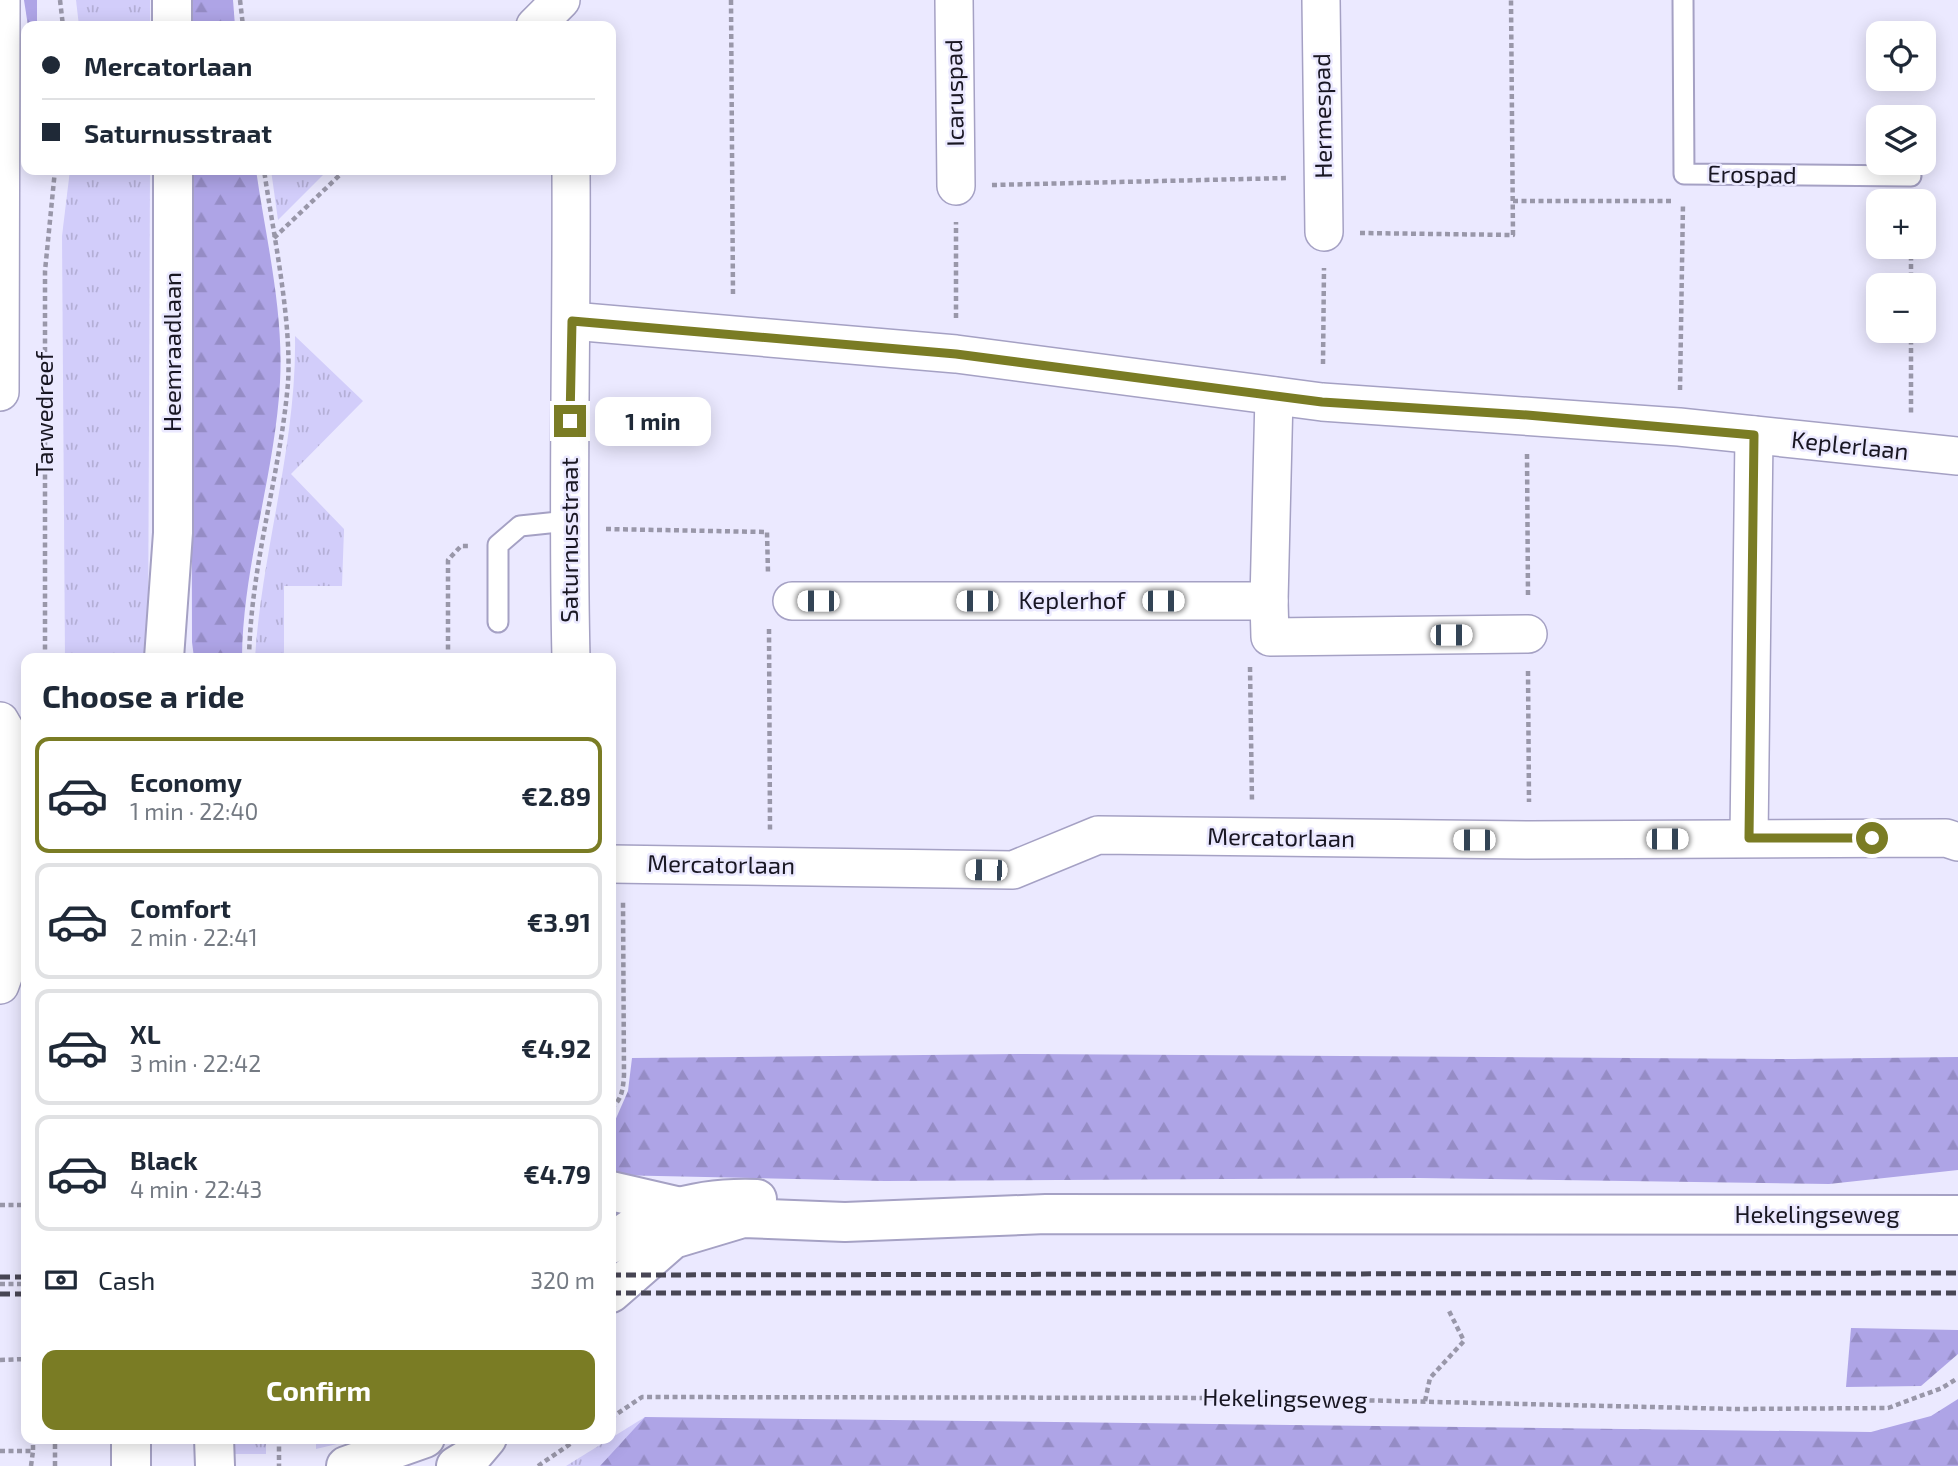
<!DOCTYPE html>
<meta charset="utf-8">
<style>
body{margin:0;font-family:"Exo 2",sans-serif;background:#f2f2f3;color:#1f2937;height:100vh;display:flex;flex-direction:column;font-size:26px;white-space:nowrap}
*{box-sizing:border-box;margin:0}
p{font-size:23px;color:#747a83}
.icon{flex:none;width:38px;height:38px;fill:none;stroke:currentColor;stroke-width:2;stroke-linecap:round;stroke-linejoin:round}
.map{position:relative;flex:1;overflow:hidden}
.details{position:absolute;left:21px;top:653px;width:595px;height:791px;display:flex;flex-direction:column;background:#fff;border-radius:14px;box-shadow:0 4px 18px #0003}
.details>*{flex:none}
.guide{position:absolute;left:21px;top:21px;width:595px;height:154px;border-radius:14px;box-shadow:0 4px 18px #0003;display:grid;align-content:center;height:154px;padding:0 21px;background:#fff}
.controls{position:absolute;left:1866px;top:21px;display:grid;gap:14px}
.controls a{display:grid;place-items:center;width:70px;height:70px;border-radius:14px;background:#fff;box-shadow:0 4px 18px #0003;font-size:35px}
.end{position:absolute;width:32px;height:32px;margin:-16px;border:9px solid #7a7c24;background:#fff;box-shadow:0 0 0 4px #fff}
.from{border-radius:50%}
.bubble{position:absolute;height:49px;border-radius:14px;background:#fff;box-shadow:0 4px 18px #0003;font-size:23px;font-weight:700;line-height:49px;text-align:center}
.car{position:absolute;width:21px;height:42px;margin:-21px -10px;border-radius:9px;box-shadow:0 0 5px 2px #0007;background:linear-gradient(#fff 24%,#345 0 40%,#fff 0 76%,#345 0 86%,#fff 0)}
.guide b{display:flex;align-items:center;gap:24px;height:66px;font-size:26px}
.guide b+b{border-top:2px solid #e0e1e3}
.guide i{width:18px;height:18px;background:#1f2937}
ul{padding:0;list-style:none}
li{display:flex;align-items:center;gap:21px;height:116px;margin:0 14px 10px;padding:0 7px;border:4px solid #e0e1e3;border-radius:14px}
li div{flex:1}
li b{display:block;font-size:26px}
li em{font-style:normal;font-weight:700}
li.current{border-color:#7a7c24}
li>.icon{width:63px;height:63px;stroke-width:1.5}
h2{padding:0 21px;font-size:32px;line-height:84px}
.pay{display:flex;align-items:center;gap:18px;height:77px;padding:0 21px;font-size:26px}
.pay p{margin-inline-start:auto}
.button{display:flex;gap:14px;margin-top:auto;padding:14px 21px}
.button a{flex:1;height:80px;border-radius:14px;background:#7a7c24;color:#fff;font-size:28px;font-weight:700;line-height:80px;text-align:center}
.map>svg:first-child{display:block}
.grass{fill:url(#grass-tufts)}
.forest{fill:url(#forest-firs)}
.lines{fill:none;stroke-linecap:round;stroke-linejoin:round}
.lane-casing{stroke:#a5a1c4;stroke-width:23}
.street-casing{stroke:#a5a1c4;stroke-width:40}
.secondary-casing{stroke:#a5a1c4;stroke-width:42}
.path{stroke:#9997a9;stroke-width:4.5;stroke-dasharray:5 3.5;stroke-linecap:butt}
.lane{stroke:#fff;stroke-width:19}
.street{stroke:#fff;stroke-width:37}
.secondary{stroke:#fff;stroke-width:38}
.rail{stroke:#484654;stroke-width:5;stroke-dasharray:10 5;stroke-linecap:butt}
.route{stroke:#7a7c24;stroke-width:9}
.labels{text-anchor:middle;stroke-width:5;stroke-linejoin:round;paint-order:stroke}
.street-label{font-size:24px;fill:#191723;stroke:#ebe9ff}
</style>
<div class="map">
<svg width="1958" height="1466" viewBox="0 0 1958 1466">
<defs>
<pattern id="grass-tufts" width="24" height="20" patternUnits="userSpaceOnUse" patternTransform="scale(1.75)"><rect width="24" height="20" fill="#d2cdfa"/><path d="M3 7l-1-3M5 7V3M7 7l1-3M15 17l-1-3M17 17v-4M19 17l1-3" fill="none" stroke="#b4afd6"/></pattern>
<pattern id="forest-firs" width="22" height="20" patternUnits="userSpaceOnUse" patternTransform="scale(1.75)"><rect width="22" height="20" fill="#aea4e6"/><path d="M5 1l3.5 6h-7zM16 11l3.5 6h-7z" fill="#958cc5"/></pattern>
</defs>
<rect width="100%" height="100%" fill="#ebe9ff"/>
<g class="grass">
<path d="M76,0h74v26h-71z"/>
<path d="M70,170h80l-2,488h-83l-3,-422z"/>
<path d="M271,170h57l-50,50z"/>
<path d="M295,336l68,65 -72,73 53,55 -2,57h-58v72h-29c7,-109 42,-214 40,-322z"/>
<path d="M645,1417l-3,49h-76z"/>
<rect x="227" y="1439" width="39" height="15"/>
<path d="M316,1439v-1l42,1 -42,10z"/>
</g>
<g class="forest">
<path d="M24,0h13v26h-9z"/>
<path d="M191,0h42l2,26h-44z"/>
<path d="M191,170h65c10,69 28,142 24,212 -5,93 -37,182 -38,276h-48l-2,-16z"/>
<path d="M1027,1054l766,5 165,-2v113l-129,14 -411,-6 -533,3 -274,-6v-52h3l14,-32 4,-33z"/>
<path d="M1851,1328l107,2v24l-37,32 -75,1z"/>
<path d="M1958,1399v67h-1358l45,-49 1226,15 60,-16z"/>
</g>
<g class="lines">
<defs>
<g id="lane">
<path d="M1683,0l1,174 227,2"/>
<path d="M498,622v-77l22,-19 48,-5"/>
</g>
<g id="street">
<path d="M954,0l2,186"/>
<path d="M1321,0l3,232"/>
<path d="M535,26l26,-26"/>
<path d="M571,170c1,163 -4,325 0,488"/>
<path d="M572,321l384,33 366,48 357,25 279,29"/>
<path d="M0,392l1,-392"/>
<path d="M792,601h477l5,-205"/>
<path d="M1269,601l1,36 258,-3"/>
<path d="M0,721l11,19 1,115 -7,116 -5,14"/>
<path d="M1749,838l5,-403"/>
<path d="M611,864l402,6 85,-35 432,5 416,-2 12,4"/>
</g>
<g id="secondary">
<path d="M172,0v26"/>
<path d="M164,658l9,-125v-363"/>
<path d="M611,1191l65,15"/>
<path d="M611,1244c41,-36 93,-47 146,-45"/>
<path d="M611,1293l62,-54 70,-21 102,4 201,-8 912,1"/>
<path d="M131,1438v28"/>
<path d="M214,1438l1,28"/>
<path d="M346,1466l79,-28"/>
<path d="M456,1466l15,-9 16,-19"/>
</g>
</defs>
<use href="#lane" class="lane-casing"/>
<use href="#street" class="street-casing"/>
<use href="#secondary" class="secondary-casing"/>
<g class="path">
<path d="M60,0l3,26"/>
<path d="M240,0l3,26"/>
<path d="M731,0l2,297"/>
<path d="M992,185l296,-7"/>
<path d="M1513,201h160"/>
<path d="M1360,233l153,2 -2,-235"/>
<path d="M274,238l71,-68"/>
<path d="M1911,247v38"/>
<path d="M956,318v-96"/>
<path d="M1911,331v83"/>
<path d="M1323,364l1,-96"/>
<path d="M1680,390l3,-187"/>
<path d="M1527,454l1,142"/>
<path d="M606,529l161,3 1,41"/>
<path d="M769,629l1,201"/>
<path d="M45,658v-387l10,-101"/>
<path d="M249,658c2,-96 31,-182 39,-275 4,-62 -15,-151 -24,-213"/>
<path d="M448,658v-98l13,-14h8"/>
<path d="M1250,667l2,135"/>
<path d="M1528,671l1,131"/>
<path d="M611,1108c11,-8 12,-19 13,-33l-1,-175"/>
<path d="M0,1205h26"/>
<path d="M0,1284h26"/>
<path d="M0,1360l26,-1"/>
<path d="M1425,1401l5,-23 34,-37 -16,-32"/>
<path d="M611,1418l31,-21 624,1 470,11 152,-1 54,-20 16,-10"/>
<path d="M279,1438v28"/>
<path d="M0,1451h33v-13"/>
<path d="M31,1466l2,-15"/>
<path d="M55,1466v-28"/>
<path d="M538,1466l41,-28"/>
</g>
<use href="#lane" class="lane"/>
<use href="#street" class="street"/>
<use href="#secondary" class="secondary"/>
<g class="rail">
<path d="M611,1275l1347,-2"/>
<path d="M0,1277h26"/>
<path d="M611,1293h1347"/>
<path d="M0,1294h26"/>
</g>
</g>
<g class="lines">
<path class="route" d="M570,421l2,-100 384,33 366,48 205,13 227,20 -5,403h123"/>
</g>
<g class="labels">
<g class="street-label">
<text transform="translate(955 93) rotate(-91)" y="8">Icaruspad</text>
<text transform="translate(1323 116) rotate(-91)" y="8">Hermespad</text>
<text transform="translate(1752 175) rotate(1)" y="8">Erospad</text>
<text transform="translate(173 352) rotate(-90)" y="8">Heemraadlaan</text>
<text transform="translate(45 414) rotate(-90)" y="8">Tarwedreef</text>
<text transform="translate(1850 446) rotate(6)" y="8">Keplerlaan</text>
<text transform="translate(570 540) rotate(-90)" y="8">Saturnusstraat</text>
<text x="1072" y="609">Keplerhof</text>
<text transform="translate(1281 838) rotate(1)" y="8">Mercatorlaan</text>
<text transform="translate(721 865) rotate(1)" y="8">Mercatorlaan</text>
<text x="1817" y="1223">Hekelingseweg</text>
<text transform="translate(1285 1399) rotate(1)" y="8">Hekelingseweg</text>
</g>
</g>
</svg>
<div class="controls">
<a><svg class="icon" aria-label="locate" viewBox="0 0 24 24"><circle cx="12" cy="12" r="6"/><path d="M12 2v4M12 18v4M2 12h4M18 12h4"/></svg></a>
<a><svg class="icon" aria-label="layers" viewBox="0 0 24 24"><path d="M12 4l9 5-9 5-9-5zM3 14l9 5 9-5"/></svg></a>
<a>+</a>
<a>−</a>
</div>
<i class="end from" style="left:1872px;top:838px"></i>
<i class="end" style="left:570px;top:421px"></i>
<div class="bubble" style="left:595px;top:397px;width:116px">1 min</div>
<i class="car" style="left:818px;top:601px;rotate:270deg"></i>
<i class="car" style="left:977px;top:601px;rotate:270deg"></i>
<i class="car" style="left:1163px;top:601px;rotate:90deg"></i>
<i class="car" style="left:1451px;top:635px;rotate:90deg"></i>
<i class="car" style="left:1667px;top:839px;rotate:90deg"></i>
<i class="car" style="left:1474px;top:840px;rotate:270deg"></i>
<i class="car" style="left:986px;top:870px;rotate:271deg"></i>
<div class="guide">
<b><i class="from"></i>Mercatorlaan</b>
<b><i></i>Saturnusstraat</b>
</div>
<section class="details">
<h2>Choose a ride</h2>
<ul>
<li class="current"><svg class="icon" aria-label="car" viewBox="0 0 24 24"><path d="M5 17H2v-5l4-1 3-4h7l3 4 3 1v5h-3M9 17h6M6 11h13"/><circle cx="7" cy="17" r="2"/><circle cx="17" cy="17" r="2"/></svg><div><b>Economy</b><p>1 min · 22:40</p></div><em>€2.89</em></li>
<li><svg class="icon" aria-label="car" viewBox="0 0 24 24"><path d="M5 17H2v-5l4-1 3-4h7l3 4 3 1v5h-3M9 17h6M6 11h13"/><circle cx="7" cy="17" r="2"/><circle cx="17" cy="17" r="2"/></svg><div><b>Comfort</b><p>2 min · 22:41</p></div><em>€3.91</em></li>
<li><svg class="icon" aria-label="car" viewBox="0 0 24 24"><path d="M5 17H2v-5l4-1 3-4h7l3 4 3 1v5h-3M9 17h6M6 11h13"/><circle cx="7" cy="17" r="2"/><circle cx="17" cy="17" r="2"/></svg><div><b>XL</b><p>3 min · 22:42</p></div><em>€4.92</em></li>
<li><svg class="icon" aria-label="car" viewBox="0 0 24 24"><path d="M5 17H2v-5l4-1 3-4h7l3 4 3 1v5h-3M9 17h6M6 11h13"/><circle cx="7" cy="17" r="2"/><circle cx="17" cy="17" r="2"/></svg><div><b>Black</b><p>4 min · 22:43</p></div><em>€4.79</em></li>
</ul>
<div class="pay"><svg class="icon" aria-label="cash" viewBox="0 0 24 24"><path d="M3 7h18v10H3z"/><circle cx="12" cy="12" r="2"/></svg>Cash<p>320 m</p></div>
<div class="button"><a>Confirm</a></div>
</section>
</div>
